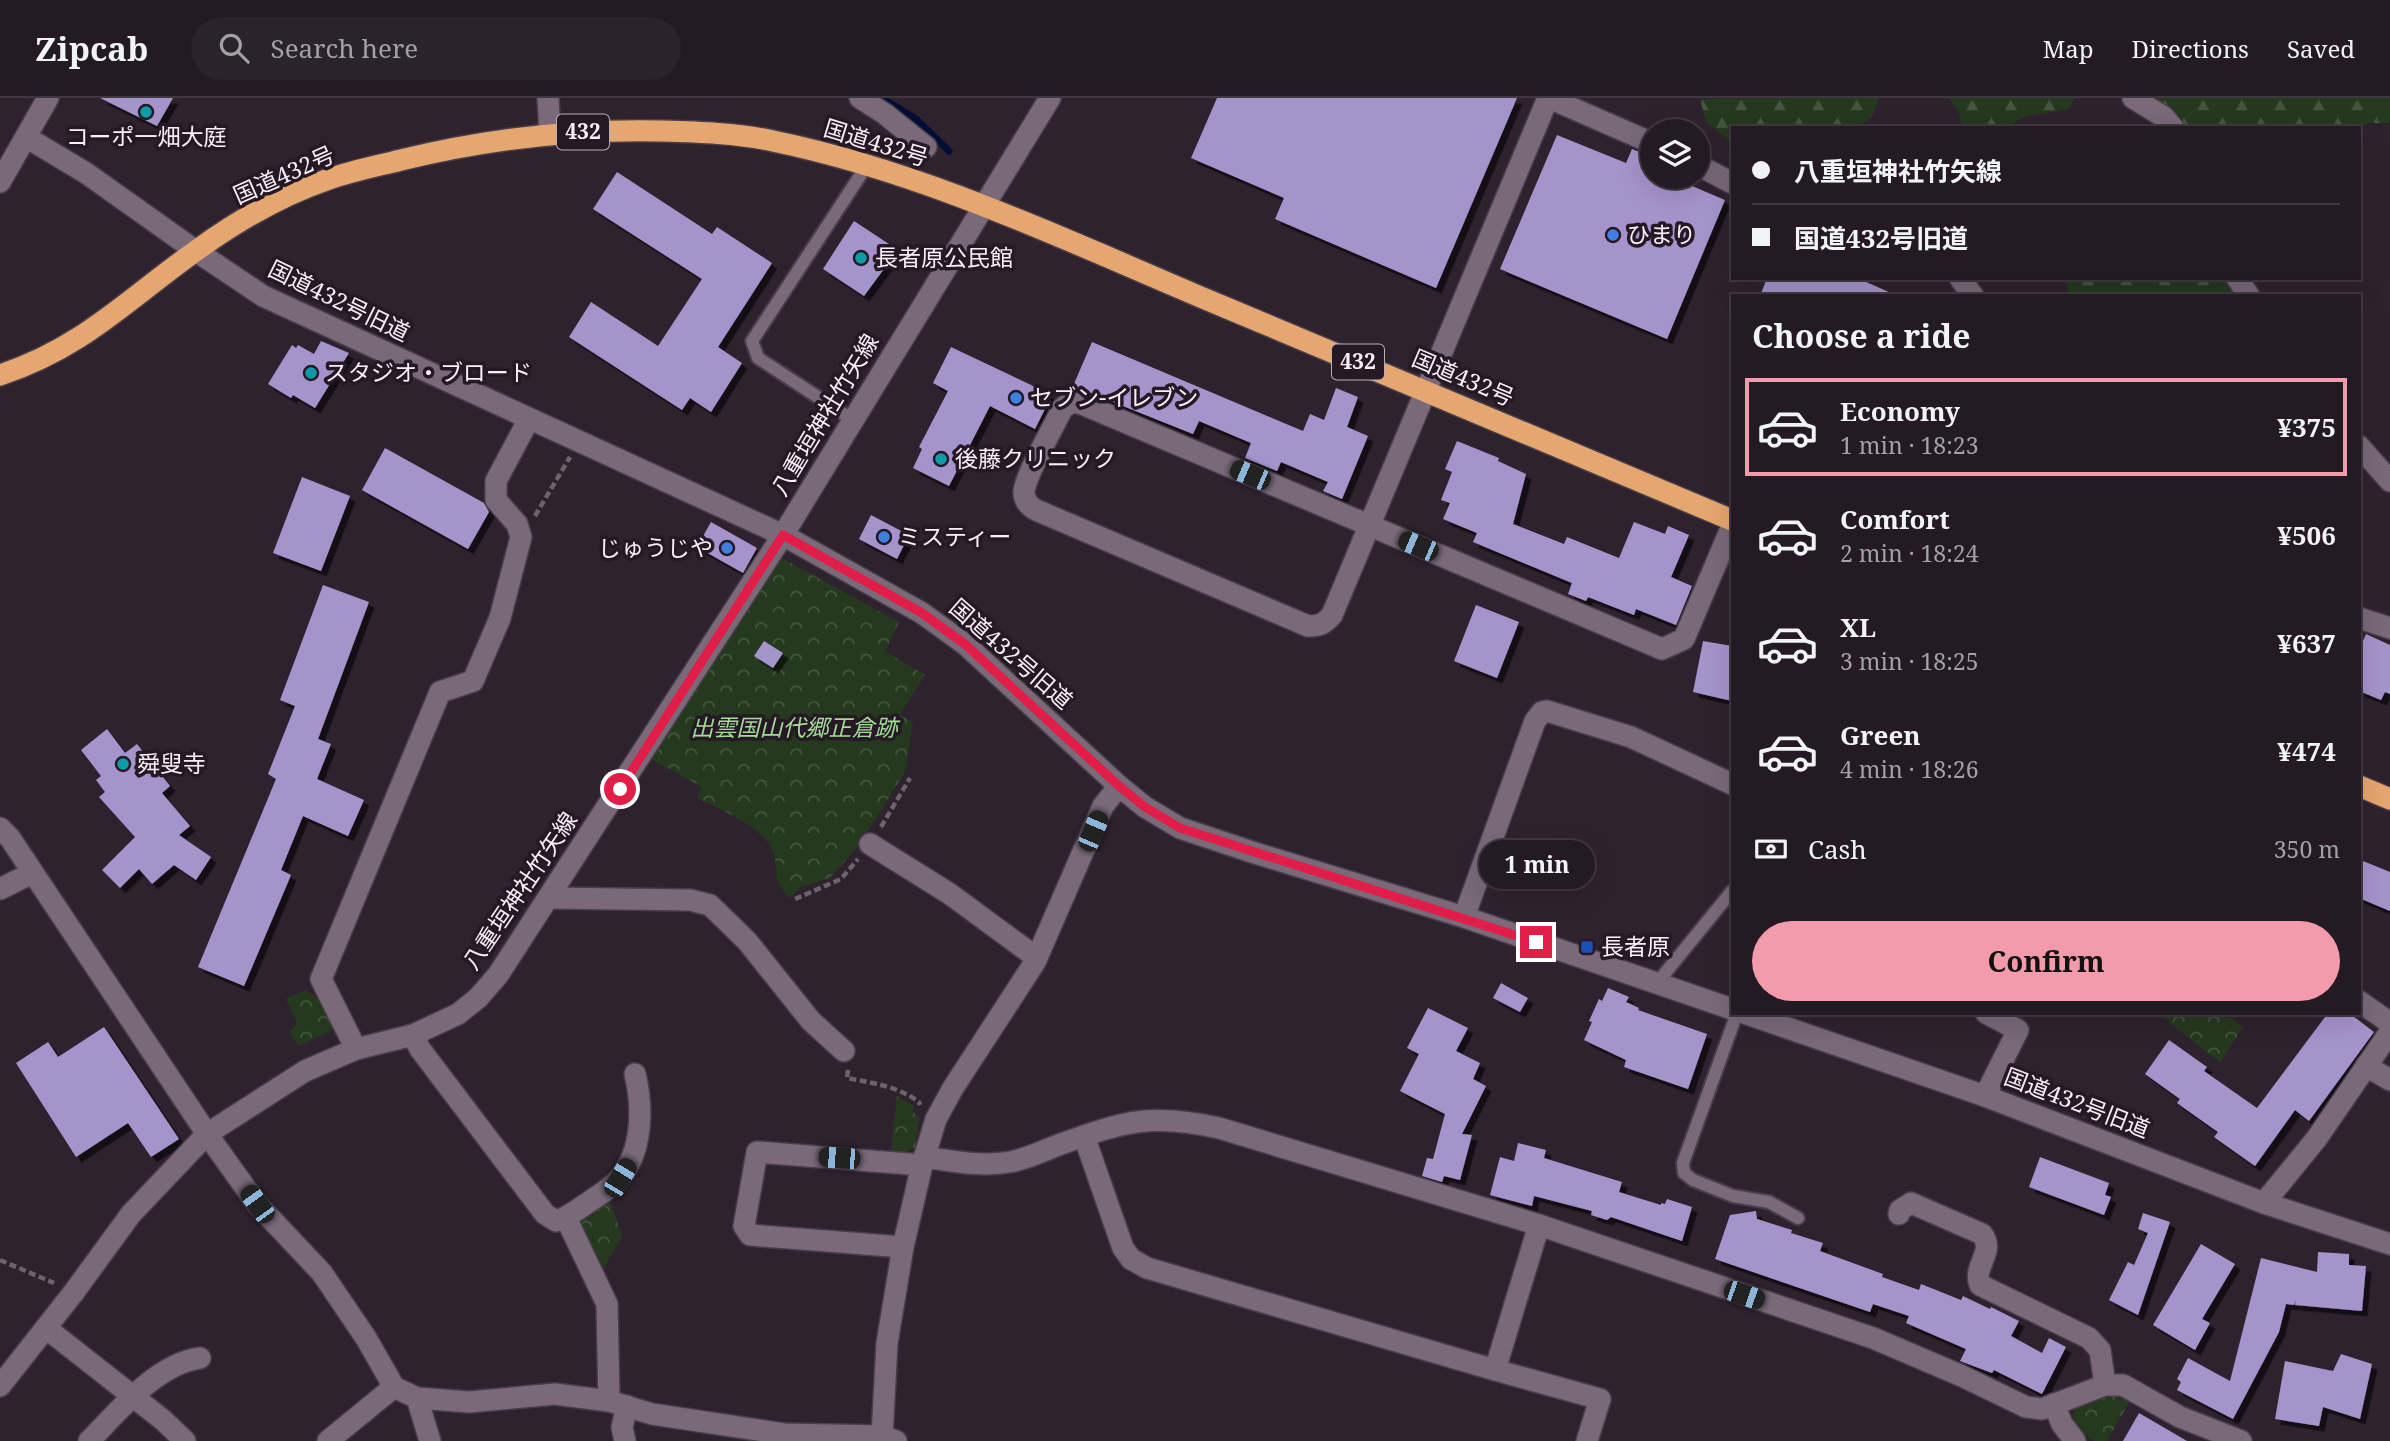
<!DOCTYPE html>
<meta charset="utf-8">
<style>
body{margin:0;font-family:"Noto Serif","Noto Sans JP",serif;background:#2b232b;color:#f1f3f6;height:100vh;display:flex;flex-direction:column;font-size:26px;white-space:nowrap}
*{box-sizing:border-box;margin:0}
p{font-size:23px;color:#a3a1a6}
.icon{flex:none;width:38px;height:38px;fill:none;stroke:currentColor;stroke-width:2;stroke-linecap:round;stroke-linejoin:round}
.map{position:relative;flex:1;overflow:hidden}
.drawer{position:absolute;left:1731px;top:196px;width:630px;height:721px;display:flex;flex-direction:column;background:#231a23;border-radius:0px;box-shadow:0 7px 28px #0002,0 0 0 2px #403841}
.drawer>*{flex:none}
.guide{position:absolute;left:1731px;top:28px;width:630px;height:154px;border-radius:0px;box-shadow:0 7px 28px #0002,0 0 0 2px #403841;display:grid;align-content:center;height:154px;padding:0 21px;background:#231a23}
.buttons{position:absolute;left:1640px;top:21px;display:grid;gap:14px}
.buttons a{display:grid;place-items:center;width:70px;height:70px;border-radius:50%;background:#231a23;box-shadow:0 7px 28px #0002,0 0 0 2px #403841;font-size:35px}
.end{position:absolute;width:32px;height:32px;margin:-16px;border:9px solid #e11d48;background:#fff;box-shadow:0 0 0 4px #fff}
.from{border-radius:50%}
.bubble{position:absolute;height:49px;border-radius:24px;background:#231a23;box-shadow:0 7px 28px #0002,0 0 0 2px #403841;font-size:23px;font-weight:700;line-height:49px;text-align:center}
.car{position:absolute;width:21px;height:42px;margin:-21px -10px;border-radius:9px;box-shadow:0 0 5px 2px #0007;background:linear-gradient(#222 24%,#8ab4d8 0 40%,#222 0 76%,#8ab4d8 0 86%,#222 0)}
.guide b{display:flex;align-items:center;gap:24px;height:66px;font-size:26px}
.guide b+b{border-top:2px solid #403841}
.guide i{width:18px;height:18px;background:#f1f3f6}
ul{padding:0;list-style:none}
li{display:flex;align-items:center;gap:21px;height:98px;margin:0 14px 10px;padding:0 7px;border:4px solid transparent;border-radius:0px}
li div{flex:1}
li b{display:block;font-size:26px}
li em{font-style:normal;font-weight:700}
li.on{border-color:#f39aab}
li>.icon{width:63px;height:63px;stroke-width:1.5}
h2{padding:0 21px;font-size:32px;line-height:84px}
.pay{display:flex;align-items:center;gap:18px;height:77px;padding:0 21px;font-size:26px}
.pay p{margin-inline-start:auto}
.action{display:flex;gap:14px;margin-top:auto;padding:14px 21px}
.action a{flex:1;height:80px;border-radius:42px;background:#f39aab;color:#111;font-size:28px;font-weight:700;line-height:80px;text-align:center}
header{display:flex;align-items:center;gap:42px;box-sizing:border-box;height:98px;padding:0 35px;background:#231a23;border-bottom:2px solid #403841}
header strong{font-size:33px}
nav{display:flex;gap:38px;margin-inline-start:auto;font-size:24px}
.search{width:490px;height:63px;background:#2b232b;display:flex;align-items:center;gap:18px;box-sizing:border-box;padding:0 24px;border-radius:38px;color:#a3a1a6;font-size:26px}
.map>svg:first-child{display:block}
.forest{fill:url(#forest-firs)}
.park{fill:url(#park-crowns)}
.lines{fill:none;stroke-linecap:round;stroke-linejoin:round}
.stream{stroke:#020d37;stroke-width:7}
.building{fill:#a593cc;filter:url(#shadow)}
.lane-casing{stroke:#483d48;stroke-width:16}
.street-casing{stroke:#483d48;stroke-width:24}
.secondary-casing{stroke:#483d48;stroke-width:24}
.highway-casing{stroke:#483d48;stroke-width:24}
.path{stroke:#6d626d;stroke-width:4.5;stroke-dasharray:7 3.5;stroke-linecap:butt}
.lane{stroke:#796979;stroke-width:12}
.street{stroke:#796979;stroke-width:21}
.secondary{stroke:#796979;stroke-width:21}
.highway{stroke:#e6a66f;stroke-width:21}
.route{stroke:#e11d48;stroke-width:9}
.culture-dot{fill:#0f9aa8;stroke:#251926;stroke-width:2.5}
.shop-dot{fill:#3f7fe0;stroke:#251926;stroke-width:2.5}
.transit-dot{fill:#1a4fb4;stroke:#251926;stroke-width:2.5}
.labels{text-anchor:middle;stroke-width:7;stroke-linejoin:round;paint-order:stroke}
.shield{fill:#251926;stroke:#b9afb9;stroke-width:2}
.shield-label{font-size:21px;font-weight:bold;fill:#f8eff8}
.poi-label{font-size:23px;fill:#f8eff8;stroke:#251926;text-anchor:start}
.street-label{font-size:23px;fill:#f8eff8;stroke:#251926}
.park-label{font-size:23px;font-style:italic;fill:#a3dc94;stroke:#251926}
</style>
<header>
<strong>Zipcab</strong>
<div class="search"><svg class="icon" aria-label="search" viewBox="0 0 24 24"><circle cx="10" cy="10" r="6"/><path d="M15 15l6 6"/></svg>Search here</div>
<nav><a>Map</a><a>Directions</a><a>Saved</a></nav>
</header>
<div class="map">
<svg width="2390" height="1343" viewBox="0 0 2390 1343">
<defs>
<pattern id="forest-firs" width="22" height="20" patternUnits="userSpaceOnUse" patternTransform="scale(1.75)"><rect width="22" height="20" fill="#25391f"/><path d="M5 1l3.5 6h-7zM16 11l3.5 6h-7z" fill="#455640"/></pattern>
<pattern id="park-crowns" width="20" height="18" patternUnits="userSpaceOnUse" patternTransform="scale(1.75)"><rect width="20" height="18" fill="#25391f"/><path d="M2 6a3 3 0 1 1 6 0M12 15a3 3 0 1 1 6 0" fill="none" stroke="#455640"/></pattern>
<filter id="shadow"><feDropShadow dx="5.5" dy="5.5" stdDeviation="0" flood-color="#0009"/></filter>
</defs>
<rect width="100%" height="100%" fill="#2f222f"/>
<g class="forest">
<path d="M1879,0l-7,19 -16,11h-124v15l-26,-21 -6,-23z"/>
<path d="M1949,0h126l-6,11c-20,5 -42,3 -58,16v3h-49l-3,-15z"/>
<path d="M2156,0h234v25h-21l-18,5h-164z"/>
<path d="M2224,180l10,18h-165l-4,-17z"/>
</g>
<g class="park">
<path d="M780,459l119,65 -14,29 40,24 -25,40 13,7 -8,50 -46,73 -29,33 -29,9 -11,11c-19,-18 -10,-22 -16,-44 -7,-26 -55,-45 -77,-56l5,-11 -51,-28z"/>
<path d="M306,892l14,10 15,29 -37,17 -8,-14 7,-9 -11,-24z"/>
<path d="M2157,915h67l19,14 -23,35z"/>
<path d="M897,998l17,10v7l6,5 -5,29 -11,5 -13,-2z"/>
<path d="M603,1102l8,3 11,34 -20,34 -21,-44 4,-12z"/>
<path d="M2108,1297h12l10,6 -23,40h-12l-18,-11 -4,-16 5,-9z"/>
</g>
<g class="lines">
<path class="stream" d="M882,0l34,21 33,32"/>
</g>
<g class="building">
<path d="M100,0h73l-16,28z"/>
<path d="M1217,0h300l-81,190 -161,-69 9,-21 -93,-40z"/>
<path d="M1557,37l69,28 6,-14 20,8v20h19l54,23 -58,139 -167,-70z"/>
<path d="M617,74l95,62 5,-7 55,36 -54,84 24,16 -31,49 -21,-14 -8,12 -113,-73 22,-35 67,44 44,-67 -109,-70z"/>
<path d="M854,123l41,27 -5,9 2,1 -28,38 -41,-27z"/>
<path d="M1767,180h90l41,18h-138z"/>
<path d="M321,243l28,12 -34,55 -22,-13 -2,3 -23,-14 24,-39 4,3 2,-3 16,9z"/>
<path d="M1092,244l211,89 7,-17 14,6 12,-32 22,9 -11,30 21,9 -26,63 -19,-8 5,-9 -47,-20 -4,9 -32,-13 6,-15 -52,-22 -6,13 -120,-48z"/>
<path d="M951,249l101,48 -17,34 -45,-23 -41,80 -36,-18 9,-19 -3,-2 29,-56 -15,-8z"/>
<path d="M1457,343l42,17 -1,3 28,13 -13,50 51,20 3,-7 52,21 15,-36 31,12 3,-8 21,9 -18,42 21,9 -16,39 -40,-16 -2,6 -46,-18 -2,4 -18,-7 4,-11 -99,-41 4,-9 -34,-14 7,-16 -9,-3 11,-28 -7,-3z"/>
<path d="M385,350l99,55 5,9 -21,37 -106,-59z"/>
<path d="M302,379l48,19 -29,75 -48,-18z"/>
<path d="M871,417l38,20 -12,24 -38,-20z"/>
<path d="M711,424l46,26 -14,25 -46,-26z"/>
<path d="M323,487l46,17 -51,137 13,5 -14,35 47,21 -16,36 -45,-20 -22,54 10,5 -47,111 -46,-19 78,-188 -8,-5 27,-68 -15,-6z"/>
<path d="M1476,507l43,17 -22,56 -43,-17z"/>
<path d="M2366,536l24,11v49l-5,-2 -4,8 -22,-9v-41z"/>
<path d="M764,543l19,12 -10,15 -19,-12z"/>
<path d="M1703,543l29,5v55l-39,-9z"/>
<path d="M107,631l18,24 12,-9 33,42 -8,7 28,33 -11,9 32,22 -15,23 -22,-15 -22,19 -13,-15 -19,19 -18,-18 33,-33 -36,-40 6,-5 -9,-12 5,-4 -20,-26z"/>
<path d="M2363,763l27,11v39l-31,-13v-27z"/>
<path d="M1501,885l27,15 -8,14 -27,-14z"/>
<path d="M1608,890l21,9 -3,5 13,6 -1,2 69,24 -19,55 -64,-22 2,-7 -42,-20 8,-18 -3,-1 10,-22 3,2z"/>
<path d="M1428,910l40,20 -12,23 24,12 -7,16 13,7 -24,48 10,1 -12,45 -16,-4 -2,6 -20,-6 5,-18 6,1 12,-45 -45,-23 19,-37 -12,-6z"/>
<path d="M2328,915h21l25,19 -65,89 -14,-11 -40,56 -41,-29 4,-5 -41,-29 3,-4 -35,-25 24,-34 38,27 -3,4 53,37z"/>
<path d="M104,929l75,112 -28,18 -23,-34 -52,34 -60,-94 32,-21 10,15z"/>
<path d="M1518,1045l28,7 -2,8 78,24 -3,10 42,13v-2l4,1 2,-5 25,8 -10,34 -71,-24 -4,3 -16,-5 1,-4 -58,-15 -2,10 -42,-11 10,-38 14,4z"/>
<path d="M2040,1059l69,26 -4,12 6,2 -7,18 -75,-28z"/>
<path d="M1756,1113l1,8 35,11 -1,3 32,10 -3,8 63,23 -1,3 37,13 2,-6 40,16 2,-4 27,13 1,-2 28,14 -8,15 31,17 7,-15 17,9 -24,47 -48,-24 -2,3 -32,-12 6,-12 -60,-26 3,-7 -36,-12 -3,8 -155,-53 15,-44z"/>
<path d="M2143,1115l27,9 -32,93 -29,-15 19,-38 6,3 14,-32 -10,-4z"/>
<path d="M2201,1146l34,20 -33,55 8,4 -15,27 -42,-25z"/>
<path d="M2318,1154l31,2v11l17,1 -4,45 -67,-6 1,-5 -2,5 -8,-1 -7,28 -46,87 -56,-29 4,-8 -4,-3 11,-21 42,23 31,-123 56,14z"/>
<path d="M2341,1256l31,10 -12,55 -37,-12 -4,19 -44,-7 10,-58 48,10z"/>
<path d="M2139,1315l48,28h-64z"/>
</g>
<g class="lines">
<defs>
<g id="lane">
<path d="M853,322l-95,-62 -6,-17 115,-176"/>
<path d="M1657,885l75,-92"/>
<path d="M1737,915l-54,150 1,10 9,7 40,16 36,6 29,16"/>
</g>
<g id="street">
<path d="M548,0l2,36"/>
<path d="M860,0l25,16 41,33"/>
<path d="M1548,0l-216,517c-8,9 -12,11 -24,11l-272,-116c-7,-4 -12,-9 -12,-18 1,-17 30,-65 38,-83 7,-7 12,-7 20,-5l580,245 22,-10 48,-113"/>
<path d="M1549,0l103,45"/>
<path d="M2133,0l31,19 9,11"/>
<path d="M26,39l60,36 110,78"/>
<path d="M1698,67l34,18"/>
<path d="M0,84l48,-84"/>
<path d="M1960,180l13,18"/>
<path d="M2237,180l12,18"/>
<path d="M2359,348l31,35"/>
<path d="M2359,520l31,10"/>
<path d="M0,730l10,10 197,296 50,70 65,69 44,65 28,49 23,11 52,4 86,-8 54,7 43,13 132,20 98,2 14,5"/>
<path d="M870,746l80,50 87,64"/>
<path d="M0,791l32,-16"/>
<path d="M549,800l141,2 20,5 37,36 64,80 33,30"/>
<path d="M1464,819l71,-196 7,-9 5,-1 84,26 101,47"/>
<path d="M2359,903l31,22"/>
<path d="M413,937l7,14 125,165 11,7c13,-4 22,-12 33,-19 10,-7 22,-14 30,-23 24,-28 24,-72 16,-105"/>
<path d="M356,951l-35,-70 119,-287 33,-11 27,-63 21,-81 -4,-13 -21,-24v-19l33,-62"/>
<path d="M2366,968l24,14"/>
<path d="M1985,998l33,-66 -32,-17"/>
<path d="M1084,1038l39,112 8,11 16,9 348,102 44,-145"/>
<path d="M924,1059c29,4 57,10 86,5 17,-3 35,-12 51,-18 64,-23 90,-31 158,-16l320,97 334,113 89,38 64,31 16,2 63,-24h18l57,32 61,24"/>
<path d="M2264,1105l53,-65 73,-106"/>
<path d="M1899,1116l1,-4 11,-7 71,31c14,18 -10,32 -2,51l109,53 11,12 5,35"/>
<path d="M566,1120l41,86 2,97"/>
<path d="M903,1149l-153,-12 -6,-9 13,-74 165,13"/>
<path d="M46,1230l117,92 22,21"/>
<path d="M1495,1272l105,29 -13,42"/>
<path d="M417,1300l13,43"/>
<path d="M2054,1306l8,20 13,17"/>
<path d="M882,1338l5,-93 16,-96 19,-82 14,-46 17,-31 82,-126 68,-156 16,-20"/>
<path d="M89,1343c29,-29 67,-77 111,-83"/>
<path d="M328,1343l66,-54"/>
<path d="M625,1343l-3,-14 5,-21"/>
</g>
<g id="secondary">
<path d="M196,153l67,45 520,239 139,78 44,32 153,141 26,21 35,21 75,25 209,64 268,92"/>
<path d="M1744,915l241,83 279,107 126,41"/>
<path d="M0,1288l74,-94 57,-78 76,-80 98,-63 51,-22 57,-14 45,-21 20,-16 20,-23 285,-440 267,-437"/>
</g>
<g id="highway">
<path d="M0,277c83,-27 129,-77 197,-125 40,-29 85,-55 132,-71 23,-8 48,-13 72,-19 86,-21 172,-31 260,-29 37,1 76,2 112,10 156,32 303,104 449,165 170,71 340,142 510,214"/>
<path d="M2359,688l31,13"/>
</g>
</defs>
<use href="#lane" class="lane-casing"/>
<use href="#street" class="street-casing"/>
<use href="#secondary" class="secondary-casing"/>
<use href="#highway" class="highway-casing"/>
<g class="path">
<path d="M535,418l35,-59"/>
<path d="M881,729l29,-49"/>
<path d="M795,801l46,-20 17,-20"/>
<path d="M848,972l-1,8c25,5 51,8 72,24l1,3"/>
<path d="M0,1162l54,23"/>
</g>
<use href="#lane" class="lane"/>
<use href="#street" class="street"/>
<use href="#secondary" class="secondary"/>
<use href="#highway" class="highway"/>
</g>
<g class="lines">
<path class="route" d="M620,691l163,-254 139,78 44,32 153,141 26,21 35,21 356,114"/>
</g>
<g class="culture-dot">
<circle cx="146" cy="14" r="7"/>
<circle cx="861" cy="160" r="7"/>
<circle cx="311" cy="275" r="7"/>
<circle cx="941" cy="361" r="7"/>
<circle cx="123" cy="666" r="7"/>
</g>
<g class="shop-dot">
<circle cx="1613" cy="137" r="7"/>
<circle cx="1016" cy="300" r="7"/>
<circle cx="884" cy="439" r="7"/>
<circle cx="727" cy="450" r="7"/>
</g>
<rect class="transit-dot" x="1580" y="842" width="14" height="14" rx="3.5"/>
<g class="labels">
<g class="shield">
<rect x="557" y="16.5" width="52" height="35" rx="5"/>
<rect x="1332" y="246.5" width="52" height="35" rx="5"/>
</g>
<g class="shield-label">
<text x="583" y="41">432</text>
<text x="1358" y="271">432</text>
</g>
<g class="poi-label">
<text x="146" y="47" text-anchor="middle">コーポ一畑大庭</text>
<text x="1627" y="145">ひまり</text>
<text x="875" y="168">長者原公民館</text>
<text x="325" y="283">スタジオ・ブロード</text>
<text x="1030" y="308">セブン-イレブン</text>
<text x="955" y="369">後藤クリニック</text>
<text x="898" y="447">ミスティー</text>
<text x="713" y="458" text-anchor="end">じゅうじや</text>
<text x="137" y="674">舜叟寺</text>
<text x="1601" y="857">長者原</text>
</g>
<g class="street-label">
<text transform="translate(876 45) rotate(17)" y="8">国道432号</text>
<text transform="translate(284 77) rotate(-24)" y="8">国道432号</text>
<text transform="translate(339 203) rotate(26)" y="8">国道432号旧道</text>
<text transform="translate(1463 280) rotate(23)" y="8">国道432号</text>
<text transform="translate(825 317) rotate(-59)" y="8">八重垣神社竹矢線</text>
<text transform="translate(1011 556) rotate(41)" y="8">国道432号旧道</text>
<text transform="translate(520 793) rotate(-56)" y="8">八重垣神社竹矢線</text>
<text transform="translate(2077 1005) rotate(21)" y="8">国道432号旧道</text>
</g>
<g class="park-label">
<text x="794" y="638">出雲国山代郷正倉跡</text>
</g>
</g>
</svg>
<div class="buttons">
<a><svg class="icon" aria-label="layers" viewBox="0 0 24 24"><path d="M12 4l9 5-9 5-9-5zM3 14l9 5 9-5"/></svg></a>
</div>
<i class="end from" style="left:620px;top:691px"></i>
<i class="end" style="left:1536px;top:844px"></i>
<div class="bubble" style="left:1479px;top:742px;width:116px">1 min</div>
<i class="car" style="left:1250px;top:377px;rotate:293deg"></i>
<i class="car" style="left:1418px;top:448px;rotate:293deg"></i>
<i class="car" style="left:1093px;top:733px;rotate:23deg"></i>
<i class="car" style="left:839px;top:1060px;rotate:274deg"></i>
<i class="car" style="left:620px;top:1080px;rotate:31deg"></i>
<i class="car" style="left:257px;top:1106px;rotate:324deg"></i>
<i class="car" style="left:1744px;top:1197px;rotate:109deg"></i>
<div class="guide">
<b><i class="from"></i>八重垣神社竹矢線</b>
<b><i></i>国道432号旧道</b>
</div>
<section class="drawer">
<h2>Choose a ride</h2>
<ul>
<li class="on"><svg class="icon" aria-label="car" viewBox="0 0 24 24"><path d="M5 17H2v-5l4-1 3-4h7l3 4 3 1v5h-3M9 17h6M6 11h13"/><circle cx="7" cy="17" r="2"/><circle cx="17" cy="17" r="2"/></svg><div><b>Economy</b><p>1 min · 18:23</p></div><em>¥375</em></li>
<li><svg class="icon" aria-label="car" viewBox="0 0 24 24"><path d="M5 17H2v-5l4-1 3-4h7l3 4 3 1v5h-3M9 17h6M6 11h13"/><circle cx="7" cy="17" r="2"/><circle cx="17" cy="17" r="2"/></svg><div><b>Comfort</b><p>2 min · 18:24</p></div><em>¥506</em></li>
<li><svg class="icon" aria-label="car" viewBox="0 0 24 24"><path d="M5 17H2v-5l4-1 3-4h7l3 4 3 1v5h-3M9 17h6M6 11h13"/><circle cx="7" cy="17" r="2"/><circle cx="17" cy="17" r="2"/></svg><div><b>XL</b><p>3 min · 18:25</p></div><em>¥637</em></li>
<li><svg class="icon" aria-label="car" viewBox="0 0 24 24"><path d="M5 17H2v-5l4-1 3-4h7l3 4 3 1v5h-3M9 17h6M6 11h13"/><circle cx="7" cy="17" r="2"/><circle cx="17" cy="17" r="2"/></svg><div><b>Green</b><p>4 min · 18:26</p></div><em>¥474</em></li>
</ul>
<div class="pay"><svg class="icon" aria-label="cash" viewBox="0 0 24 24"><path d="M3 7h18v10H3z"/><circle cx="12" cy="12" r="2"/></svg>Cash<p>350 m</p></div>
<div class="action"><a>Confirm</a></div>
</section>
</div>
